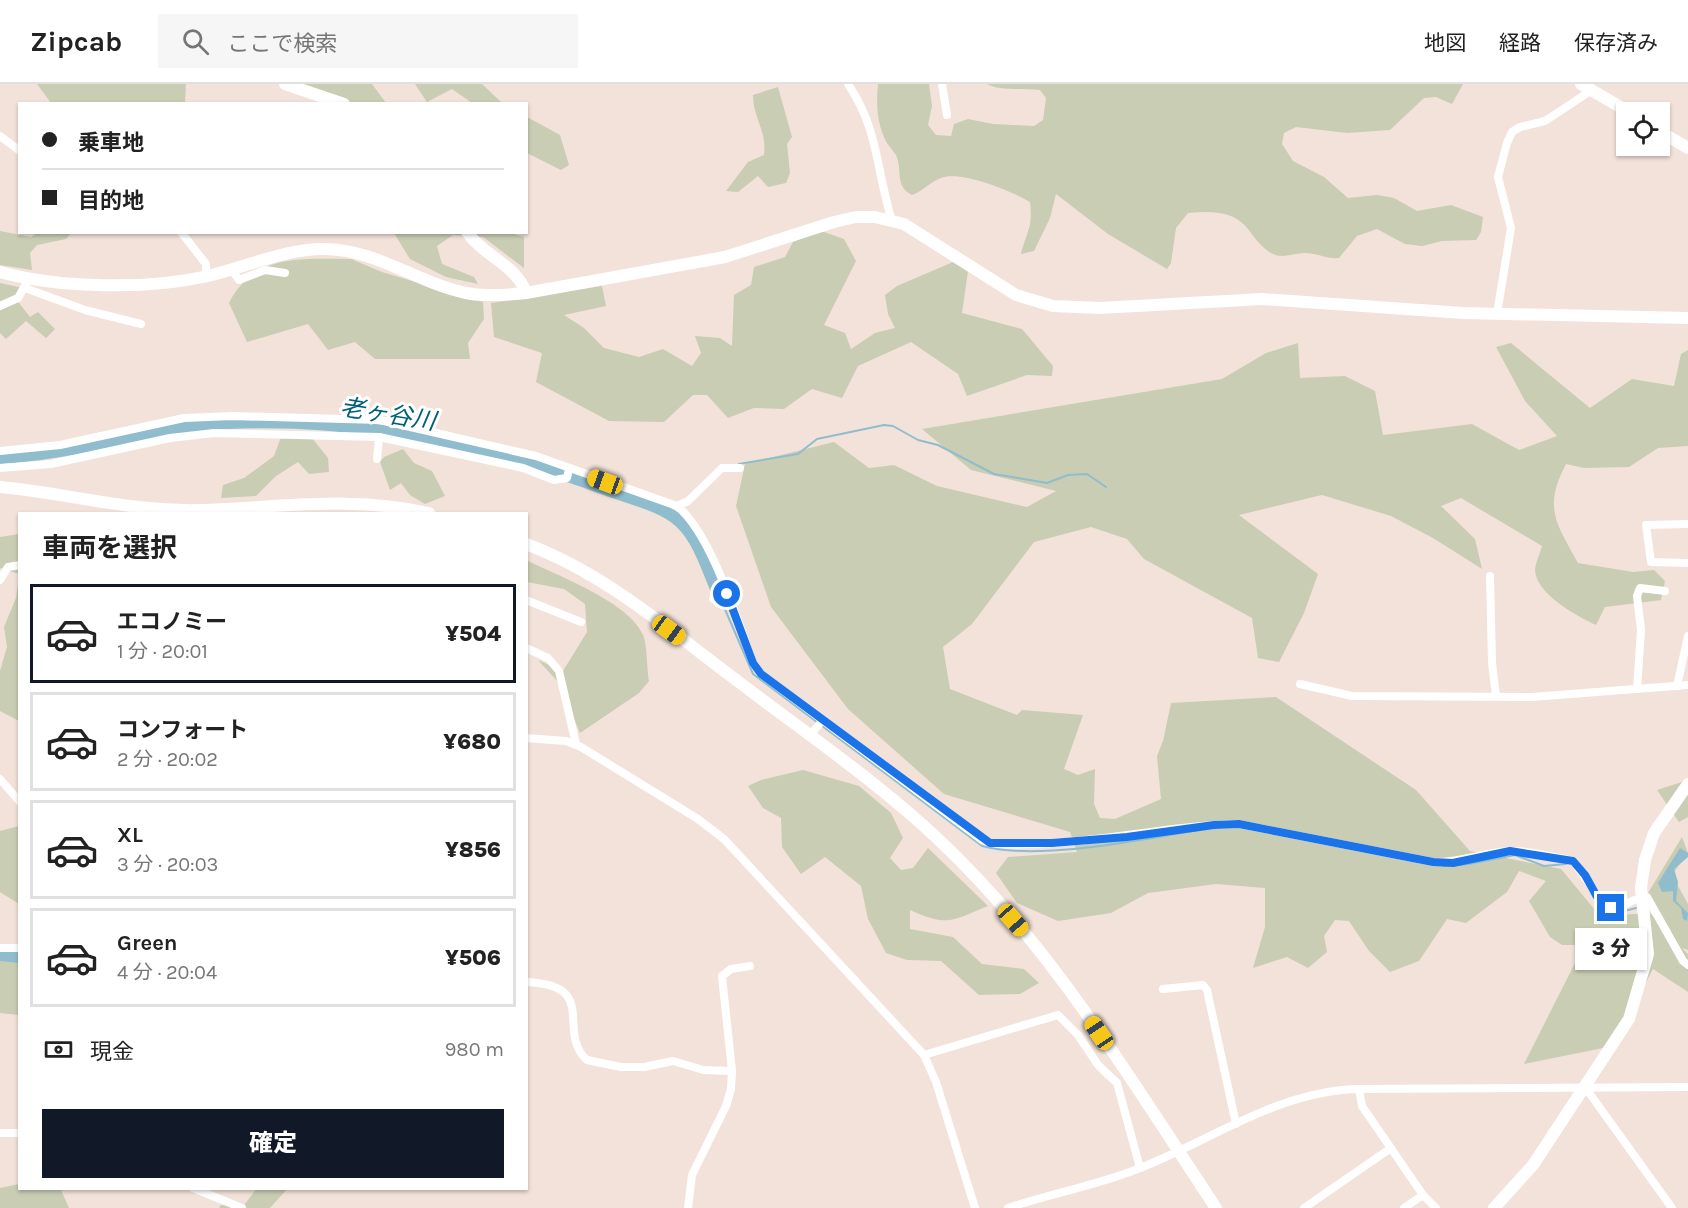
<!DOCTYPE html>
<html lang="ja">
<meta charset="utf-8">
<style>
body{margin:0;font-family:Karla,"Noto Sans JP",sans-serif;background:#f6f6f6;color:#222;height:100vh;display:flex;flex-direction:column;font-size:22px;white-space:nowrap}
*{box-sizing:border-box;margin:0}
p{font-size:20px;color:#767676}
.icon{flex:none;width:33px;height:33px;fill:none;stroke:currentColor;stroke-width:2;stroke-linecap:round;stroke-linejoin:round}
.map{position:relative;flex:1;overflow:hidden}
.sheet{position:absolute;left:18px;top:428px;width:510px;height:678px;display:flex;flex-direction:column;background:#fff;border-radius:0px;box-shadow:0 2px 4px #0004}
.sheet>*{flex:none}
.top-card{position:absolute;left:18px;top:18px;width:510px;height:132px;border-radius:0px;box-shadow:0 2px 4px #0004;display:grid;align-content:center;height:132px;padding:0 24px;background:#fff}
.controls{position:absolute;left:1616px;top:18px;display:grid;gap:12px}
.controls a{display:grid;place-items:center;width:54px;height:54px;border-radius:0px;background:#fff;box-shadow:0 2px 4px #0004;font-size:30px}
.end{position:absolute;width:27px;height:27px;margin:-14px;border:8px solid #1a73e8;background:#fff;box-shadow:0 0 0 3px #fff}
.from{border-radius:50%}
.bubble{position:absolute;height:42px;border-radius:0px;background:#fff;box-shadow:0 2px 4px #0004;font-size:20px;font-weight:800;line-height:42px;text-align:center}
.car{position:absolute;width:18px;height:36px;margin:-18px -9px;border-radius:8px;box-shadow:0 0 4px 2px #0007;background:linear-gradient(#f5c518 24%,#345 0 40%,#f5c518 0 76%,#345 0 86%,#f5c518 0)}
.top-card b{display:flex;align-items:center;gap:21px;height:57px;font-size:22px}
.top-card b+b{border-top:2px solid #e0e0e0}
.top-card i{width:15px;height:15px;background:#222}
ul{padding:0;list-style:none}
li{display:flex;align-items:center;gap:18px;height:99px;margin:0 12px 9px;padding:0 12px;border:3px solid #e0e0e0;border-radius:0px}
li div{flex:1}
li b{display:block;font-size:22px}
li em{font-style:normal;font-weight:800}
li.active{border-color:#111827}
li>.icon{width:54px;height:54px;stroke-width:1.5}
h2{padding:0 24px;font-size:27px;line-height:72px}
.pay{display:flex;align-items:center;gap:15px;height:66px;padding:0 24px;font-size:22px}
.pay p{margin-inline-start:auto}
.cta{display:flex;gap:12px;margin-top:auto;padding:12px 24px}
.cta a{flex:1;height:69px;border-radius:0px;background:#111827;color:#fff;font-size:24px;font-weight:800;line-height:69px;text-align:center}
header{display:flex;align-items:center;gap:36px;box-sizing:border-box;height:84px;padding:0 30px;background:#fff;border-bottom:2px solid #e0e0e0}
header strong{font-size:28px}
nav{display:flex;gap:33px;margin-inline-start:auto;font-size:21px}
.search{width:420px;height:54px;background:#f6f6f6;display:flex;align-items:center;gap:15px;box-sizing:border-box;padding:0 21px;border-radius:0px;color:#767676;font-size:22px}
.map>svg:first-child{display:block}
.green{fill:#c9cdb3}
.water{fill:#90bdcd}
.lines{fill:none;stroke-linecap:round;stroke-linejoin:round}
.stream{stroke:#90bdcd;stroke-width:2}
.river{stroke:#90bdcd;stroke-width:12}
.street{stroke:#fff;stroke-width:8}
.secondary{stroke:#fff;stroke-width:12}
.route{stroke:#1a73e8;stroke-width:8}
.labels{text-anchor:middle;stroke-width:6;stroke-linejoin:round;paint-order:stroke}
.water-label{font-size:24px;font-style:italic;fill:#006076;stroke:#fff}
</style>
<header>
<strong>Zipcab</strong>
<div class="search"><svg class="icon" aria-label="search" viewBox="0 0 24 24"><circle cx="10" cy="10" r="6"/><path d="M15 15l6 6"/></svg>ここで検索</div>
<nav><a>地図</a><a>経路</a><a>保存済み</a></nav>
</header>
<div class="map">
<svg width="1688" height="1124" viewBox="0 0 1688 1124">
<rect width="100%" height="100%" fill="#f2e2d9"/>
<g class="green">
<path d="M37,0h149l-1,19h-134z"/>
<path d="M291,0h81l14,19h-38z"/>
<path d="M415,0h67l20,19h-30l-20,-14 -25,13z"/>
<path d="M878,0h51l3,22 -4,19 8,10 15,1 3,-12 14,-5 25,5 41,2 9,-6 3,-22 -6,-8c-16,-2 -41,1 -53,-6h476l-11,20 -16,-7 -12,1 -34,32 -43,3 -51,-6 -12,6 -2,11 11,17 31,16 24,21 29,-3 17,3 23,13 34,-6 32,12 -2,15 -5,8 -34,1 -20,5 -17,-2 -28,-15 -20,7 -18,22c-12,1 -20,-4 -32,-5 -13,-1 -24,7 -36,0 -9,-5 -17,-16 -23,-24 -15,-19 -38,-18 -60,-16l-12,15 -5,35 -4,6 -59,-35 -52,-40 -6,24 -16,33 -13,3c6,-24 12,-26 9,-52 -18,-11 -70,-32 -89,-24 -11,4 -18,13 -29,17 -18,-9 -9,-25 -16,-40 -3,-4 -6,-8 -9,-12 -10,-18 -11,-39 -9,-59z"/>
<path d="M778,3l14,50 -5,7 3,29 -4,10 -18,4 -10,-11 -20,16 -12,-1 22,-29 16,-7c3,-26 -11,-36 -11,-60z"/>
<path d="M527,33l33,18 9,30 -8,5 -34,-17z"/>
<path d="M0,147l31,6 6,-4h34l-5,6 -29,6 -7,8 2,17 -32,-5z"/>
<path d="M821,147l23,8 12,22 -32,64 21,8 6,16 24,-16 20,-5 -7,-14 -3,-19 12,-9 56,-24 15,9 -6,42 60,16 31,37 -1,10 -25,-1 -60,21 -9,-22 -47,-32 -53,24 -16,32 -30,-9 -28,20 -30,-1 -26,10 -21,-23h-14l-29,27 -55,-1 -73,-39 6,-29 -48,-16 -3,-34 111,-17 4,20 -42,9 20,13 20,20 35,9 24,-8 29,17 9,-13 -6,-17 25,2 12,8 2,-51 17,-10 3,-18 31,-10 8,-15z"/>
<path d="M394,149h116l14,4v31l-41,-31 -30,-2 -16,11 5,18 32,13 4,7 -32,-7 -36,-18z"/>
<path d="M351,175l31,13 101,30 1,17 -16,24 2,16h-95l-20,-17 -27,8 -20,-26 -61,18 -18,-39c25,-50 74,-44 122,-44z"/>
<path d="M0,199l23,5 -8,10 15,19 8,-5 17,17 -9,9 -20,-17 -20,18 -6,-6z"/>
<path d="M1298,259l2,35 45,-2 30,15 8,44 89,-11 47,26 38,-14 -32,-35 -29,-54 15,-4 79,65 42,-29 42,7 7,-32 7,-4v96l-30,2 -29,19 -45,1 -18,-4c-23,44 -10,59 12,99l55,9 21,-2 11,11 -4,19 -56,7 -9,18c-19,-9 -61,-31 -61,-56 1,-7 5,-16 7,-23l-81,-48 -20,8 34,33 7,30 -49,-31 -42,-22 -69,-21 -83,20 79,59 -14,39 -25,49 -21,-4 -6,-40 -108,-59 -17,-20 -36,-12 -57,15 -62,82 -29,23 7,42 67,26 5,-5 61,5 -19,54 14,6 17,-6 -1,35 6,14 15,1 46,-20 -4,-43 6,-15 8,-38 105,-6 140,93 54,61 91,18 39,47 50,-3 16,17 -18,-37 34,-56 6,16 -16,22 16,29v46l-6,-2 6,6v38l-35,-23 -40,77 -89,18 60,-119h-22l-12,-8 -21,-36 17,-20 -27,-10 -12,21 -41,31 -19,-4 -28,42 -29,11 -21,-21 -20,-30 -14,-1 -11,16 3,16 -19,16 -21,-11 -34,11 12,-41v-39l-49,-4 -68,9 -37,20 -53,8 -41,-18 -21,-30 12,-16 69,-5 -7,-20 -126,-38 -96,-85 -77,-102 -35,-101 9,-42 89,-22 35,26 25,-3 43,21 90,21 29,-16 -85,-21 -49,-41 300,-50 44,-26z"/>
<path d="M281,353l31,1 16,20 1,14 -20,2 -11,-12 -22,14 -20,20 -35,2 2,-13 21,-7 30,-22z"/>
<path d="M403,365l11,14 18,8 13,25 -20,8 -15,-9 -9,-12 -11,7 -10,-28 4,-5z"/>
<path d="M19,450v40l-19,-6v-31z"/>
<path d="M526,476c32,16 103,42 117,75 4,8 4,35 6,46l-10,12 -59,40 -21,-50 -21,-23 25,11 24,-39 -2,-28 -21,-15 -37,-7z"/>
<path d="M19,494l1,137 -1,6 -19,-10v-40l7,-24 -3,-20 12,-29z"/>
<path d="M803,686l56,16 32,27 12,25 -13,20 11,12 12,-2 15,-20 60,58c-37,15 -40,21 -78,4v19l43,8 29,27 42,5 15,14 -19,11 -41,1 -38,-34 -34,-1 -21,-7 -18,-34 -7,-33 -36,-29 -24,17 -19,-27 -1,-29 -18,-10 -15,-22 13,-6z"/>
<path d="M1688,696v37l-9,5 -22,-32z"/>
<path d="M19,742h1l-1,78 -19,-12v-61z"/>
<path d="M0,864l19,1v66l-19,-2z"/>
<path d="M19,1100l1,4h40l9,20h-69v-20z"/>
<path d="M257,1104h31l-18,20h-51l2,-3 21,3z"/>
</g>
<path class="water" d="M1680,764l8,5v4l-14,12 4,13 -2,19 12,12 -1,8 -4,-2 -2,-11 -8,-7v-10l-11,1 -4,-9z"/>
<g class="lines">
<g class="stream">
<path d="M739,380l59,-10 19,-15 67,-14 9,1 25,14 20,5 56,29 53,9 21,-8 19,-1 19,13"/>
<path d="M675,433l5,-5"/>
<path d="M717,507l36,83 229,172c55,15 158,-6 217,-16"/>
<path d="M1443,782l26,-2 46,-9 29,11 22,-2"/>
<path d="M1592,810c11,22 22,20 44,14"/>
</g>
<g class="river">
<path d="M0,374c78,-4 151,-31 229,-35 128,-6 258,22 378,67 22,8 48,14 67,27 23,16 32,49 43,74"/>
<path d="M0,871l20,2"/>
</g>
<g class="street">
<path d="M848,0c31,46 28,86 44,137"/>
<path d="M942,0l5,31"/>
<path d="M0,52l20,15"/>
<path d="M181,148l25,32v13"/>
<path d="M232,186l7,10 26,-10 20,3"/>
<path d="M25,204l60,22 56,14"/>
<path d="M0,222l18,-8 9,-16"/>
<path d="M1497,230l14,-86 -13,-51 9,-34 5,-11 8,-5 25,-6 47,-31"/>
<path d="M0,367l60,-6 124,-27 48,-2 148,4 156,36 141,50c34,27 61,116 76,157l8,11 221,166c18,7 36,4 55,4 68,-2 134,-19 202,-20l194,38c28,1 54,-11 80,-11 20,0 41,6 60,10l32,45c17,6 26,-9 42,-9l36,64 5,4"/>
<path d="M377,375l2,-22"/>
<path d="M0,384l51,-4 119,-26 44,-5 165,4 144,31 31,12 13,-2 2,-9"/>
<path d="M677,422l11,-5 34,-33h18"/>
<path d="M1688,440l-42,1 5,37 37,1"/>
<path d="M1490,492l2,87 4,33"/>
<path d="M0,496l8,-13 12,-2"/>
<path d="M713,515l14,-5"/>
<path d="M526,516l55,22"/>
<path d="M526,564l22,10 11,13 17,73"/>
<path d="M1300,600l52,12 180,1 156,-12"/>
<path d="M1677,602l11,-50"/>
<path d="M1637,605l4,-59 -4,-34 3,-8 25,3"/>
<path d="M810,651l13,-15"/>
<path d="M526,654l40,3 15,6 117,72 26,20 200,216 12,27 39,126"/>
<path d="M0,695l20,23"/>
<path d="M0,864h20"/>
<path d="M526,898c75,3 29,49 61,78l34,7h23l29,-6 30,9 29,1"/>
<path d="M1163,905l40,-4 4,5 29,134"/>
<path d="M924,971l134,-40 20,20 20,30 19,18 23,85"/>
<path d="M1585,1003l87,121"/>
<path d="M1359,1005l3,17 61,89 13,13"/>
<path d="M0,1049h20"/>
<path d="M193,1104l49,20"/>
<path d="M688,1124l4,-33 34,-69 5,-17 1,-18 -10,-95 9,-7 19,-3"/>
<path d="M1008,1124c41,-14 86,-22 127,-38 74,-28 140,-78 221,-81l332,-2"/>
<path d="M1304,1124l87,-60"/>
<path d="M1404,1124l19,-13"/>
</g>
<g class="secondary">
<path d="M285,0l59,20"/>
<path d="M1581,0l48,28"/>
<path d="M1659,47l29,17"/>
<path d="M467,148c16,24 50,33 59,61"/>
<path d="M0,188c60,16 147,18 208,4 38,-9 76,-27 116,-27 52,0 93,34 142,44 19,4 41,2 60,0l199,-36 109,-35 22,-5h19l29,7 112,71 37,11 47,2 162,-9 201,14 225,5"/>
<path d="M0,403c66,6 133,25 200,23 77,-2 153,-15 229,3"/>
<path d="M526,460c76,28 141,84 205,132 69,53 143,103 207,163 113,106 193,241 278,369"/>
<path d="M1494,1124l39,-43 96,-146 19,-65 -7,-66 4,-28 9,-27 34,-49"/>
</g>
</g>
<g class="lines">
<path class="route" d="M727,510l26,69 8,11 229,169h62l75,-6 87,-12 25,-1 194,38 20,1 57,-12 63,10 12,14 15,27 11,6"/>
</g>
<g class="labels">
<g class="water-label">
<text transform="translate(388 330) rotate(9)" y="8">老ヶ谷川</text>
</g>
</g>
</svg>
<div class="controls">
<a><svg class="icon" aria-label="locate" viewBox="0 0 24 24"><circle cx="12" cy="12" r="6"/><path d="M12 2v4M12 18v4M2 12h4M18 12h4"/></svg></a>
</div>
<i class="end from" style="left:727px;top:510px"></i>
<i class="end" style="left:1611px;top:824px"></i>
<div class="bubble" style="left:1575px;top:844px;width:72px">3 分</div>
<i class="car" style="left:605px;top:398px;rotate:290deg"></i>
<i class="car" style="left:669px;top:546px;rotate:126deg"></i>
<i class="car" style="left:1013px;top:836px;rotate:139deg"></i>
<i class="car" style="left:1099px;top:949px;rotate:326deg"></i>
<div class="top-card">
<b><i class="from"></i>乗車地</b>
<b><i></i>目的地</b>
</div>
<section class="sheet">
<h2>車両を選択</h2>
<ul>
<li class="active"><svg class="icon" aria-label="car" viewBox="0 0 24 24"><path d="M5 17H2v-5l4-1 3-4h7l3 4 3 1v5h-3M9 17h6M6 11h13"/><circle cx="7" cy="17" r="2"/><circle cx="17" cy="17" r="2"/></svg><div><b>エコノミー</b><p>1 分 · 20:01</p></div><em>¥504</em></li>
<li><svg class="icon" aria-label="car" viewBox="0 0 24 24"><path d="M5 17H2v-5l4-1 3-4h7l3 4 3 1v5h-3M9 17h6M6 11h13"/><circle cx="7" cy="17" r="2"/><circle cx="17" cy="17" r="2"/></svg><div><b>コンフォート</b><p>2 分 · 20:02</p></div><em>¥680</em></li>
<li><svg class="icon" aria-label="car" viewBox="0 0 24 24"><path d="M5 17H2v-5l4-1 3-4h7l3 4 3 1v5h-3M9 17h6M6 11h13"/><circle cx="7" cy="17" r="2"/><circle cx="17" cy="17" r="2"/></svg><div><b>XL</b><p>3 分 · 20:03</p></div><em>¥856</em></li>
<li><svg class="icon" aria-label="car" viewBox="0 0 24 24"><path d="M5 17H2v-5l4-1 3-4h7l3 4 3 1v5h-3M9 17h6M6 11h13"/><circle cx="7" cy="17" r="2"/><circle cx="17" cy="17" r="2"/></svg><div><b>Green</b><p>4 分 · 20:04</p></div><em>¥506</em></li>
</ul>
<div class="pay"><svg class="icon" aria-label="cash" viewBox="0 0 24 24"><path d="M3 7h18v10H3z"/><circle cx="12" cy="12" r="2"/></svg>現金<p>980 m</p></div>
<div class="cta"><a>確定</a></div>
</section>
</div>
